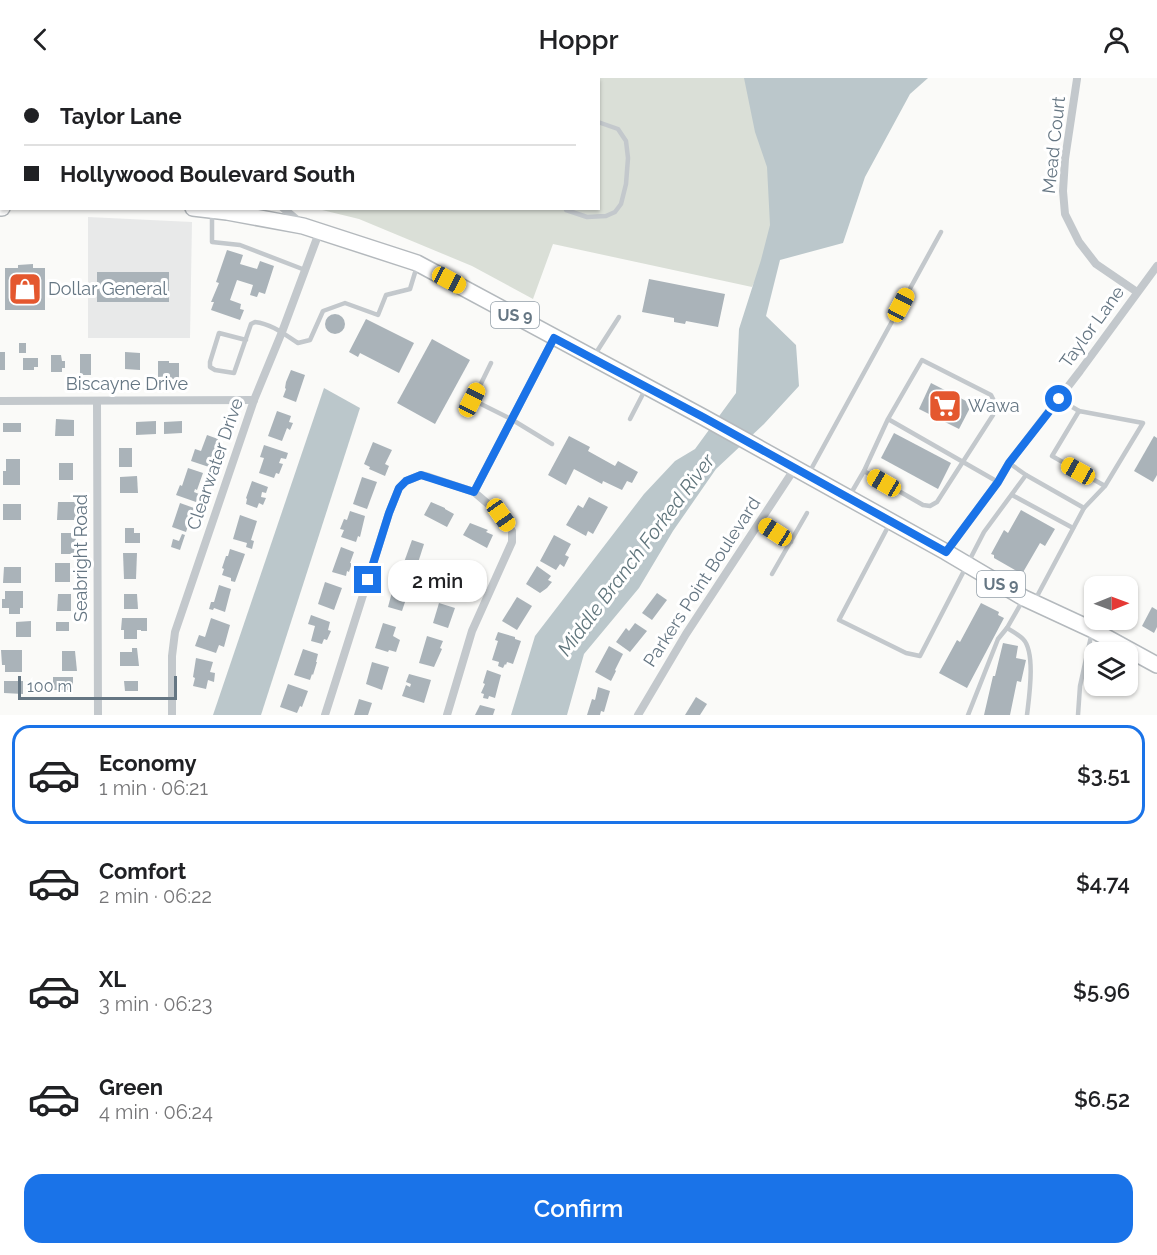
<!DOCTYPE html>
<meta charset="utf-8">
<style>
body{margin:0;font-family:Raleway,sans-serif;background:#f6f6f6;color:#202124;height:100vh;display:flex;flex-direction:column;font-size:22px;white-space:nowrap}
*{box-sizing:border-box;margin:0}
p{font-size:20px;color:#757577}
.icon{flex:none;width:33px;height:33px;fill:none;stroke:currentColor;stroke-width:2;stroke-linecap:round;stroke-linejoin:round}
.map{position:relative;height:637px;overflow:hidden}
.drawer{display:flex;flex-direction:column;background:#fff;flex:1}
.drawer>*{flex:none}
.banner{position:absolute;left:0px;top:0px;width:600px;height:132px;box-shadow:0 2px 4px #0004;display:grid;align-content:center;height:132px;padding:0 24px;background:#fff}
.needle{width:39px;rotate:89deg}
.tools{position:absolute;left:1084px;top:498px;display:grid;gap:12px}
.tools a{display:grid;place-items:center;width:54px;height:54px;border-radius:12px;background:#fff;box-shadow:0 2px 4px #0004;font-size:30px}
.scale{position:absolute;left:18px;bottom:15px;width:159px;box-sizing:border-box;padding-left:6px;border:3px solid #657683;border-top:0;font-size:16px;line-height:21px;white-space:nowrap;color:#657683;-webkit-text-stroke:4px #fff;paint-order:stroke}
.end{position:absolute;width:27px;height:27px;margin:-14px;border:8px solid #1a73e8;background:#fff;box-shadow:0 0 0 3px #fff}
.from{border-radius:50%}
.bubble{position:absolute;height:42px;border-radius:18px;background:#fff;box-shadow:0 2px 4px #0004;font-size:20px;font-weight:600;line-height:42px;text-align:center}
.car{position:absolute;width:18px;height:36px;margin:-18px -9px;border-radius:8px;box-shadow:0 0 4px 2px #0007;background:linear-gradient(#f5c518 24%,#345 0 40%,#f5c518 0 76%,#345 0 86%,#f5c518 0)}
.banner b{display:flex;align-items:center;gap:21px;height:57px;font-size:22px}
.banner b+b{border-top:2px solid #e0e0e0}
.banner i{width:15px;height:15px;background:#202124}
ul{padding:10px 0 0;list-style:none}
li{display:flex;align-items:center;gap:18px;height:99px;margin:0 12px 9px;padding:0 12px;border:3px solid transparent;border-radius:18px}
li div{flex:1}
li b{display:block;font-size:22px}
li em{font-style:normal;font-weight:600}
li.current{border-color:#1a73e8}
li>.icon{width:54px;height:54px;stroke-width:1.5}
.button{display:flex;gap:12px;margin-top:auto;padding:12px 24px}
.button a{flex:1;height:69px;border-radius:18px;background:#1a73e8;color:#fff;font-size:24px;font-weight:600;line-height:69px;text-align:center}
header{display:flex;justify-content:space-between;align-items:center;height:78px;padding:0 24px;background:#fff;font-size:27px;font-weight:600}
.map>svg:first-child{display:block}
.built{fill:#e8e9e9}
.green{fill:#dadfd7}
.water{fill:#bbc7cb}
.building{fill:#aab3b9}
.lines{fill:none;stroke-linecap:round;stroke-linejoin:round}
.highway-casing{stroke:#b4b9bd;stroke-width:18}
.lane{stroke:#c3c8cc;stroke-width:4.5}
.street{stroke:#c3c8cc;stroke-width:8}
.highway{stroke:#fff;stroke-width:15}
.route{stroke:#1a73e8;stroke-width:8}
.labels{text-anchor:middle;stroke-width:6;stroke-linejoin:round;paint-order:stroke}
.shield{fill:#fff;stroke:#939fa8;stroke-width:1.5}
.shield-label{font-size:16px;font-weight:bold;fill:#657683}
.street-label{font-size:18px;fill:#657683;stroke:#fff}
.poi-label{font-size:18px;fill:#657683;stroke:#fff;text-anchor:start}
.water-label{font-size:20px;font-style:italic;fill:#60757c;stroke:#fff}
</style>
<header><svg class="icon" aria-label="back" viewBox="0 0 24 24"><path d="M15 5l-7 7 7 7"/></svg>Hoppr<svg class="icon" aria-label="person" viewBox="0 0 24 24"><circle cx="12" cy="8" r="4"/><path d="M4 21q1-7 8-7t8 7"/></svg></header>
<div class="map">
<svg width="1157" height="637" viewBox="0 0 1157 637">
<rect width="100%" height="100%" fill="#fafaf8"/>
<path class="built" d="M88,139l104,5 -2,116h-102z"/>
<path class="green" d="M169,0h681l-98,209 -199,-43 -20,55 -61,-33 -113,-47 -41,-10 280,-1v-128h-430z"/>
<g class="water">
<path d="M744,0h184l-18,16 -45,83 -22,66 -63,17 -14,56 30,29 3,41 -35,38 -48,45 -43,62 -34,57 -55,66 -17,61h-56l24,-79 109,-142 31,-33 20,-12 41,-56 3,-64 22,-69 9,-35 -3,-58 -12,-35z"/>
<path d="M324,310l36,20 -99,307h-48z"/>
</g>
<g class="building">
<path d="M227,172l16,5 -3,9 17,5 3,-8 14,5 -9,28 -6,-2 -2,5 -7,-2 3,-10 -16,-5 -7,20 11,4 -1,5 4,1 -4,10 -29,-10 3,-8h-3l8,-19 -3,-1z"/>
<path d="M33,186v4h12v42h-40v-42h13v-3z"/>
<rect x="97" y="194" width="72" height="30"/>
<path d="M649,201l76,15 -7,33 -32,-6 -1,3 -11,-2v-4l-32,-6z"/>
<circle cx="335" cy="246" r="10"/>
<path d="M366,241l48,24 -15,30 -39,-20 -2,4 -9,-5z"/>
<path d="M432,261l38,21 -35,64 -38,-21z"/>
<rect x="19" y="265" width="7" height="10"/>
<rect x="0" y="274" width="5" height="18"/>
<path d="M125,274l15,1v17l-15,-1z"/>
<rect x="80" y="276" width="11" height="21"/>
<path d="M51,277h10l1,6h3v7h-3v4h-11z"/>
<path d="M23,280h15v9h-4v3h-11z"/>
<path d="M158,283h11v2h10v16h-9v-3l-12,1z"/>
<path d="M291,292l14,5 -9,27 -13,-5 3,-8 -1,-1 1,-6z"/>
<path d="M931,305l41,21 -13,25 -40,-20z"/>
<path d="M277,333l14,5 -2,6 4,1 -3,7 -3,-2 -5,13 -14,-5z"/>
<path d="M56,341l18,1v16h-19z"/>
<path d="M156,343v13l-20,1v-13z"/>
<path d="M182,343v12l-18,1v-12z"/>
<rect x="3" y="345" width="18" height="9"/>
<path d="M894,355l57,30 -13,26 -57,-31z"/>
<path d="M207,357l11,4 -9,28 -18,-6 4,-12 6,2z"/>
<path d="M569,358l21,11 -2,4 27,15 3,-5 20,11 -6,11 -5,-2 -5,9 -19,-9 -1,3 -28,-15 -8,16 -18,-10z"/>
<path d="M1154,358l3,2v37l-4,7 -19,-11z"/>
<path d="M373,364l19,8 -7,14 4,2 -4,10 -16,-7 1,-2 -6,-3z"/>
<path d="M264,367l24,8 -2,6 -5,-1 -2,5 4,1 -4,10 -3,-1 -2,5 -15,-5 5,-15 -4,-1z"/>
<rect x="119" y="370" width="13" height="19"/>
<path d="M6,381h14v26h-17v-14h3z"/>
<rect x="59" y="385" width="14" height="17"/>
<path d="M188,390l15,5 -6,17 -2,-1 -1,3 5,2 -3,8 -20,-7 4,-10 2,1z"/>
<path d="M137,398l1,17h-18v-16z"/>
<path d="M362,399l15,5 -10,27 -14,-5z"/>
<path d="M252,403l16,6 -2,6 -4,-1 -1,5 5,1 -3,7 -4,-2 -2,5 -11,-4 1,-5 -1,-1z"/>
<path d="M589,419l19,10 -15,27 -5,-3 -2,5 -20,-11 12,-20 5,3z"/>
<path d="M58,424h20v11h-2v7h-19z"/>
<path d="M431,424l14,6v1l9,5 -7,13 -23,-12z"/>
<path d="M180,425l14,5 -8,24 -14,-5z"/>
<rect x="3" y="426" width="18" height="16"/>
<path d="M1021,432l34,19 -10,17 -5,-3 -18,31 -28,-16v-3l-3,-1 13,-24 4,3z"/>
<path d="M350,433l15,5 -5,21 -2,-1 -2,6 -15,-5 3,-7 -4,-1 4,-10 3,1z"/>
<path d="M240,437l17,6 -6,19 3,1 -2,8 -6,-2 1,-4 -14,-4z"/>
<path d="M470,445l18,7 -2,2 7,3 -6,13 -24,-13z"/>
<path d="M125,450h9v5h6v10h-15z"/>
<path d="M61,455h15l-1,21h-14z"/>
<path d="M182,456l3,1 -5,15 -9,-3 2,-8 6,2z"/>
<path d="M554,457l17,9 -6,11 4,2 -5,10 -4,-3 -4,6 -16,-9z"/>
<path d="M412,462l12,4 -8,25 -13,-4z"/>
<path d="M341,469l13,5 -4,11h2l-3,9 -2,-1 -1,5 -14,-4z"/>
<path d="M230,471l15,5 -10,28 -4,-1v-3l-9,-3 2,-6 -2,-1 4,-12h2z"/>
<path d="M123,475h14l-1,26h-12z"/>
<rect x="55" y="485" width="15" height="19"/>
<path d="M458,486l17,8 -13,21 -22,-12 4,-8 8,4z"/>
<path d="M537,488l14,10 -3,4 4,2 -5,6 -7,5 -14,-9z"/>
<path d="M4,489h17v16h-18z"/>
<path d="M325,504l17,6 -8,22 -16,-6z"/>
<path d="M397,504l13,5 -8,24 -14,-4 4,-15h1z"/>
<path d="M219,507l12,4 -6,23 -11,-4 -1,2 -4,-1 2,-7h3z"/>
<path d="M5,513h18v17h-3v6h-11v-6h-7v-9h3z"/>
<path d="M657,515l10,7 -15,20 -10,-7z"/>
<path d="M58,516h13v17h-14z"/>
<path d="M124,516h13l1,15h-14z"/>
<path d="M517,519l15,9 -15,24 -15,-9z"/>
<path d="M439,525l16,5 -7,20 -15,-5z"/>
<path d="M981,525l18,9 -1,3 6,3 -37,70 -28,-15 18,-33 3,2z"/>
<path d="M1152,529l5,3v17l-3,6 -12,-7z"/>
<path d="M311,537l19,7 -2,8 3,1 -4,9 -3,-1 -2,5 -11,-3 4,-15 -7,-2z"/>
<path d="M122,540h25v13h-6v-1h-4v9h-13v-9h-3z"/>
<path d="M211,540l19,7 -6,22 -5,-2 -3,8 -21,-7 4,-11 6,2z"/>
<path d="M31,543v16h-15v-15z"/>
<rect x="56" y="544" width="13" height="9"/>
<path d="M383,545l13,4 -3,9 7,4 -4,12 -7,-2 -1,2 -13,-4z"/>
<path d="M635,545l12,8 -17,21 -14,-10 10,-14 3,3z"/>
<path d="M498,554l17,5v2l6,2 -8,23 -6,-2 -1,3 -1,-1 -2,4 -5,-2 1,-4 -7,-2 6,-19 -3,-1z"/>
<path d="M427,558l16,5 -3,7 2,1 -8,18 -15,-4z"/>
<path d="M1003,565l15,3 -2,12 10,2 -5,22 -4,-1 -7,34h-26l9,-39h2z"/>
<path d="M609,568l14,8 -8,16 1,1 -5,10 -16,-9z"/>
<path d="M132,570h5l2,18h-19v-14h12z"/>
<path d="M303,571l15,5 -2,8h1l-4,13 -1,-1 -2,6 -16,-5z"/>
<path d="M1,572h21v22h-17v-7h-3z"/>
<path d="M62,573h13l2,20h-15z"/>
<path d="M196,580l17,4 -3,10 5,1 -1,9 -6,-2 -2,9 -13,-3 2,-8 -2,-1z"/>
<path d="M372,584l17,5 -7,23 -16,-6z"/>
<path d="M487,592l14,5 -6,23 -6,-2 -1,3 -5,-1 1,-4 -3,-1 4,-9 -2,-1z"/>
<path d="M409,596l22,6 -7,23 -22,-7 4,-11 4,2 1,-3 -5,-2z"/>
<rect x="53" y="599" width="20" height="13"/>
<path d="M4,603h19v13l-19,-1z"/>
<path d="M124,603h14v10h-13z"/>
<path d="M288,606l20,7 -6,16 -2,-1 -3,7 -17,-6z"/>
<path d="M1106,608h15l-3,6 -7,-3 -1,3 -6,-3z"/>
<path d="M598,609l12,4 -6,21 -3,-1 -1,4h-13l5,-16 3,1z"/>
<path d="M696,619l11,7 -7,11h-15z"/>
<path d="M359,621l13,4 -4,12h-14z"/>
<path d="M480,627l15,4 -2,6h-18z"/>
</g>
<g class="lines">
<defs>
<g id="highway">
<path d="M0,130h2"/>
<path d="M193,130l34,4 76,14 114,37 286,154 243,135 78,46 69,32 64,35"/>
</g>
</defs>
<use href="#highway" class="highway-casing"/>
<g class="lane">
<path d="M131,0l3,2"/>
<path d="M153,2l1,-2"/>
<path d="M566,130v2l21,7 19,-1 9,-4 6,-8 5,-20 2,-26 -2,-17 -8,-12 -20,-7"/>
<path d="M212,134v30l28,3 65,25"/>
<path d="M246,262l-27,-7 -9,29v5l5,3 19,3 17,-49 4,-2c17,2 29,12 43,21l12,-3 13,-29 22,-8 33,12 8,-20 24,-6 7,-23"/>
<path d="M594,278l25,-39"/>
<path d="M491,285l-18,37 38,19 41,25"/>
<path d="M1059,321l20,12"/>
<path d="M630,341l15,-29"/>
<path d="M888,341l-24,52 59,34 7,1 7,-4 56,-87 2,-12 -4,-8 -69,-35 -34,59 110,63"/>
<path d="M1009,385l17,12"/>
<path d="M809,395l132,-241"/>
<path d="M850,417l14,-24"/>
<path d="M1012,417l61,33"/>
<path d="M1084,430l21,-22 -53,-30 27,-45 64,12 -38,63"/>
<path d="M760,444l31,20"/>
<path d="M890,445l-51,97 67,33 14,3 64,-124 42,-57 58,33 -49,92"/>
<path d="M772,496l35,-61"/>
<path d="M1007,550c5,3 12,7 16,11 13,13 6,59 4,76"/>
<path d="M968,637l30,-76 9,-11 16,-28"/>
<path d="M1078,637l2,-29 12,-54"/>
</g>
<g class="street">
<path d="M71,0l3,2"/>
<path d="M1077,1l-12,80 -2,32 2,23 14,28 17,22 41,28"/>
<path d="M283,130l18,15"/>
<path d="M0,323l254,-1"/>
<path d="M97,323l1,314"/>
<path d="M474,414l80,-154"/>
<path d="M946,474l52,-70 11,-19 71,-92 77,-105"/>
<path d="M172,637v-59l3,-24 79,-232 28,-68 38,-102"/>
<path d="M325,637l64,-202 10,-25 7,-7 15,-6 8,2 45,15 27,23 11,16v11l-40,89 -25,84"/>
<path d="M638,637l48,-81 109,-166"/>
</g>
<use href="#highway" class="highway"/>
</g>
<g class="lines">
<path class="route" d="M368,502l21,-67 10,-25 7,-7 15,-6 53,17 80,-154 149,79 243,135 52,-70 11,-19 50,-64"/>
</g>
<defs>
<symbol id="shop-square" viewBox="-11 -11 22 22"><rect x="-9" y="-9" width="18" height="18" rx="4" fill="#e4572e" stroke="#fff"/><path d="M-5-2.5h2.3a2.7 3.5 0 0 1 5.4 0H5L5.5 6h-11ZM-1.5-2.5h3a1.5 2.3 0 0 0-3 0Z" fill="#fff"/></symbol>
<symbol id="supermarket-square" viewBox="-11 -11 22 22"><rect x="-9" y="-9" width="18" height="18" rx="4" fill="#e4572e" stroke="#fff"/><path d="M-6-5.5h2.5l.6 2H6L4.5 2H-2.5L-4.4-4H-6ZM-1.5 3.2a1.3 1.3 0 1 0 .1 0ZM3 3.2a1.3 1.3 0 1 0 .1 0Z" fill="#fff"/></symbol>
</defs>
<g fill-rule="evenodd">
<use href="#shop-square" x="6" y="192" width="38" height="38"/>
<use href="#supermarket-square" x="926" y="309" width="38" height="38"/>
</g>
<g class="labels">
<g class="shield">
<rect x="491" y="224" width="48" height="26" rx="4.5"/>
<rect x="977" y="493" width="48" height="26" rx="4.5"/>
</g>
<g class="shield-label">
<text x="515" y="243">US 9</text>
<text x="1001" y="512">US 9</text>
</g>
<g class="street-label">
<text transform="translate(1054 67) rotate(-84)" y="6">Mead Court</text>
<text transform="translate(1092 249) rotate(-54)" y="6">Taylor Lane</text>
<text x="127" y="312">Biscayne Drive</text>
<text transform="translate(215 386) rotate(-71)" y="6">Clearwater Drive</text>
<text transform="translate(81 480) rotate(-90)" y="6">Seabright Road</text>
<text transform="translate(702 504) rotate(-57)" y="6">Parkers Point Boulevard</text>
</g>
<g class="poi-label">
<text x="48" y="217">Dollar General</text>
<text x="968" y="334">Wawa</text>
</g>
<g class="water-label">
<text transform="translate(636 477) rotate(-53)" y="7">Middle Branch Forked River</text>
</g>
</g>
</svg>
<div class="tools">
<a><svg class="needle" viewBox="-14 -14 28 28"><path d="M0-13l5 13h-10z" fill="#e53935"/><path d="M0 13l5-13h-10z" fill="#757577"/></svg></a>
<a><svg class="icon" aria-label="layers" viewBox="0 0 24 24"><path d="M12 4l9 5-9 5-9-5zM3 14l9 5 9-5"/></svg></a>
</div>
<div class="scale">100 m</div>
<i class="end from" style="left:1059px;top:321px"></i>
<i class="end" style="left:368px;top:502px"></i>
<div class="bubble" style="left:388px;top:482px;width:99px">2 min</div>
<i class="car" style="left:449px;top:202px;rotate:118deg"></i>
<i class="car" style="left:901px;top:227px;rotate:28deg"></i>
<i class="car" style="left:472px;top:322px;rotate:27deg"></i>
<i class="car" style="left:1078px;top:393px;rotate:299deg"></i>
<i class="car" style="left:884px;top:405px;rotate:300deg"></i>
<i class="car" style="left:501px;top:437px;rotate:145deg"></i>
<i class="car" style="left:775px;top:454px;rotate:303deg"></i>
<div class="banner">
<b><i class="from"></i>Taylor Lane</b>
<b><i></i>Hollywood Boulevard South</b>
</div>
</div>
<section class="drawer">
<ul>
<li class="current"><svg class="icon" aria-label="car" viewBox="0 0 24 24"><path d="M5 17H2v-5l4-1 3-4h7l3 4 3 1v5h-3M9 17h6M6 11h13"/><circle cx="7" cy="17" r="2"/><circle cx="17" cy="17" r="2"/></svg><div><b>Economy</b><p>1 min · 06:21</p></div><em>$3.51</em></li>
<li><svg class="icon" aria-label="car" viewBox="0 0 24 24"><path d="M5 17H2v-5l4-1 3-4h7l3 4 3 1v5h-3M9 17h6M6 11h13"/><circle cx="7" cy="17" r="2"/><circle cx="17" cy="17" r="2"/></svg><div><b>Comfort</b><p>2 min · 06:22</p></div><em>$4.74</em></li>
<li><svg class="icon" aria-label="car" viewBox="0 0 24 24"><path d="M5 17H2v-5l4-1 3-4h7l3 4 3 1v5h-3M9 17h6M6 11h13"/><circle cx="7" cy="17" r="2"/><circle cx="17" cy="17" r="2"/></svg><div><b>XL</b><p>3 min · 06:23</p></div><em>$5.96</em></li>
<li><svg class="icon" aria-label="car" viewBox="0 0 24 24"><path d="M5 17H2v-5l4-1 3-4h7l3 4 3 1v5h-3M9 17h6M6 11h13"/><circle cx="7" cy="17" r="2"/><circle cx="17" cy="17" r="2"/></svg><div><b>Green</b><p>4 min · 06:24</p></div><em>$6.52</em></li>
</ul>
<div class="button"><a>Confirm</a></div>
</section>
